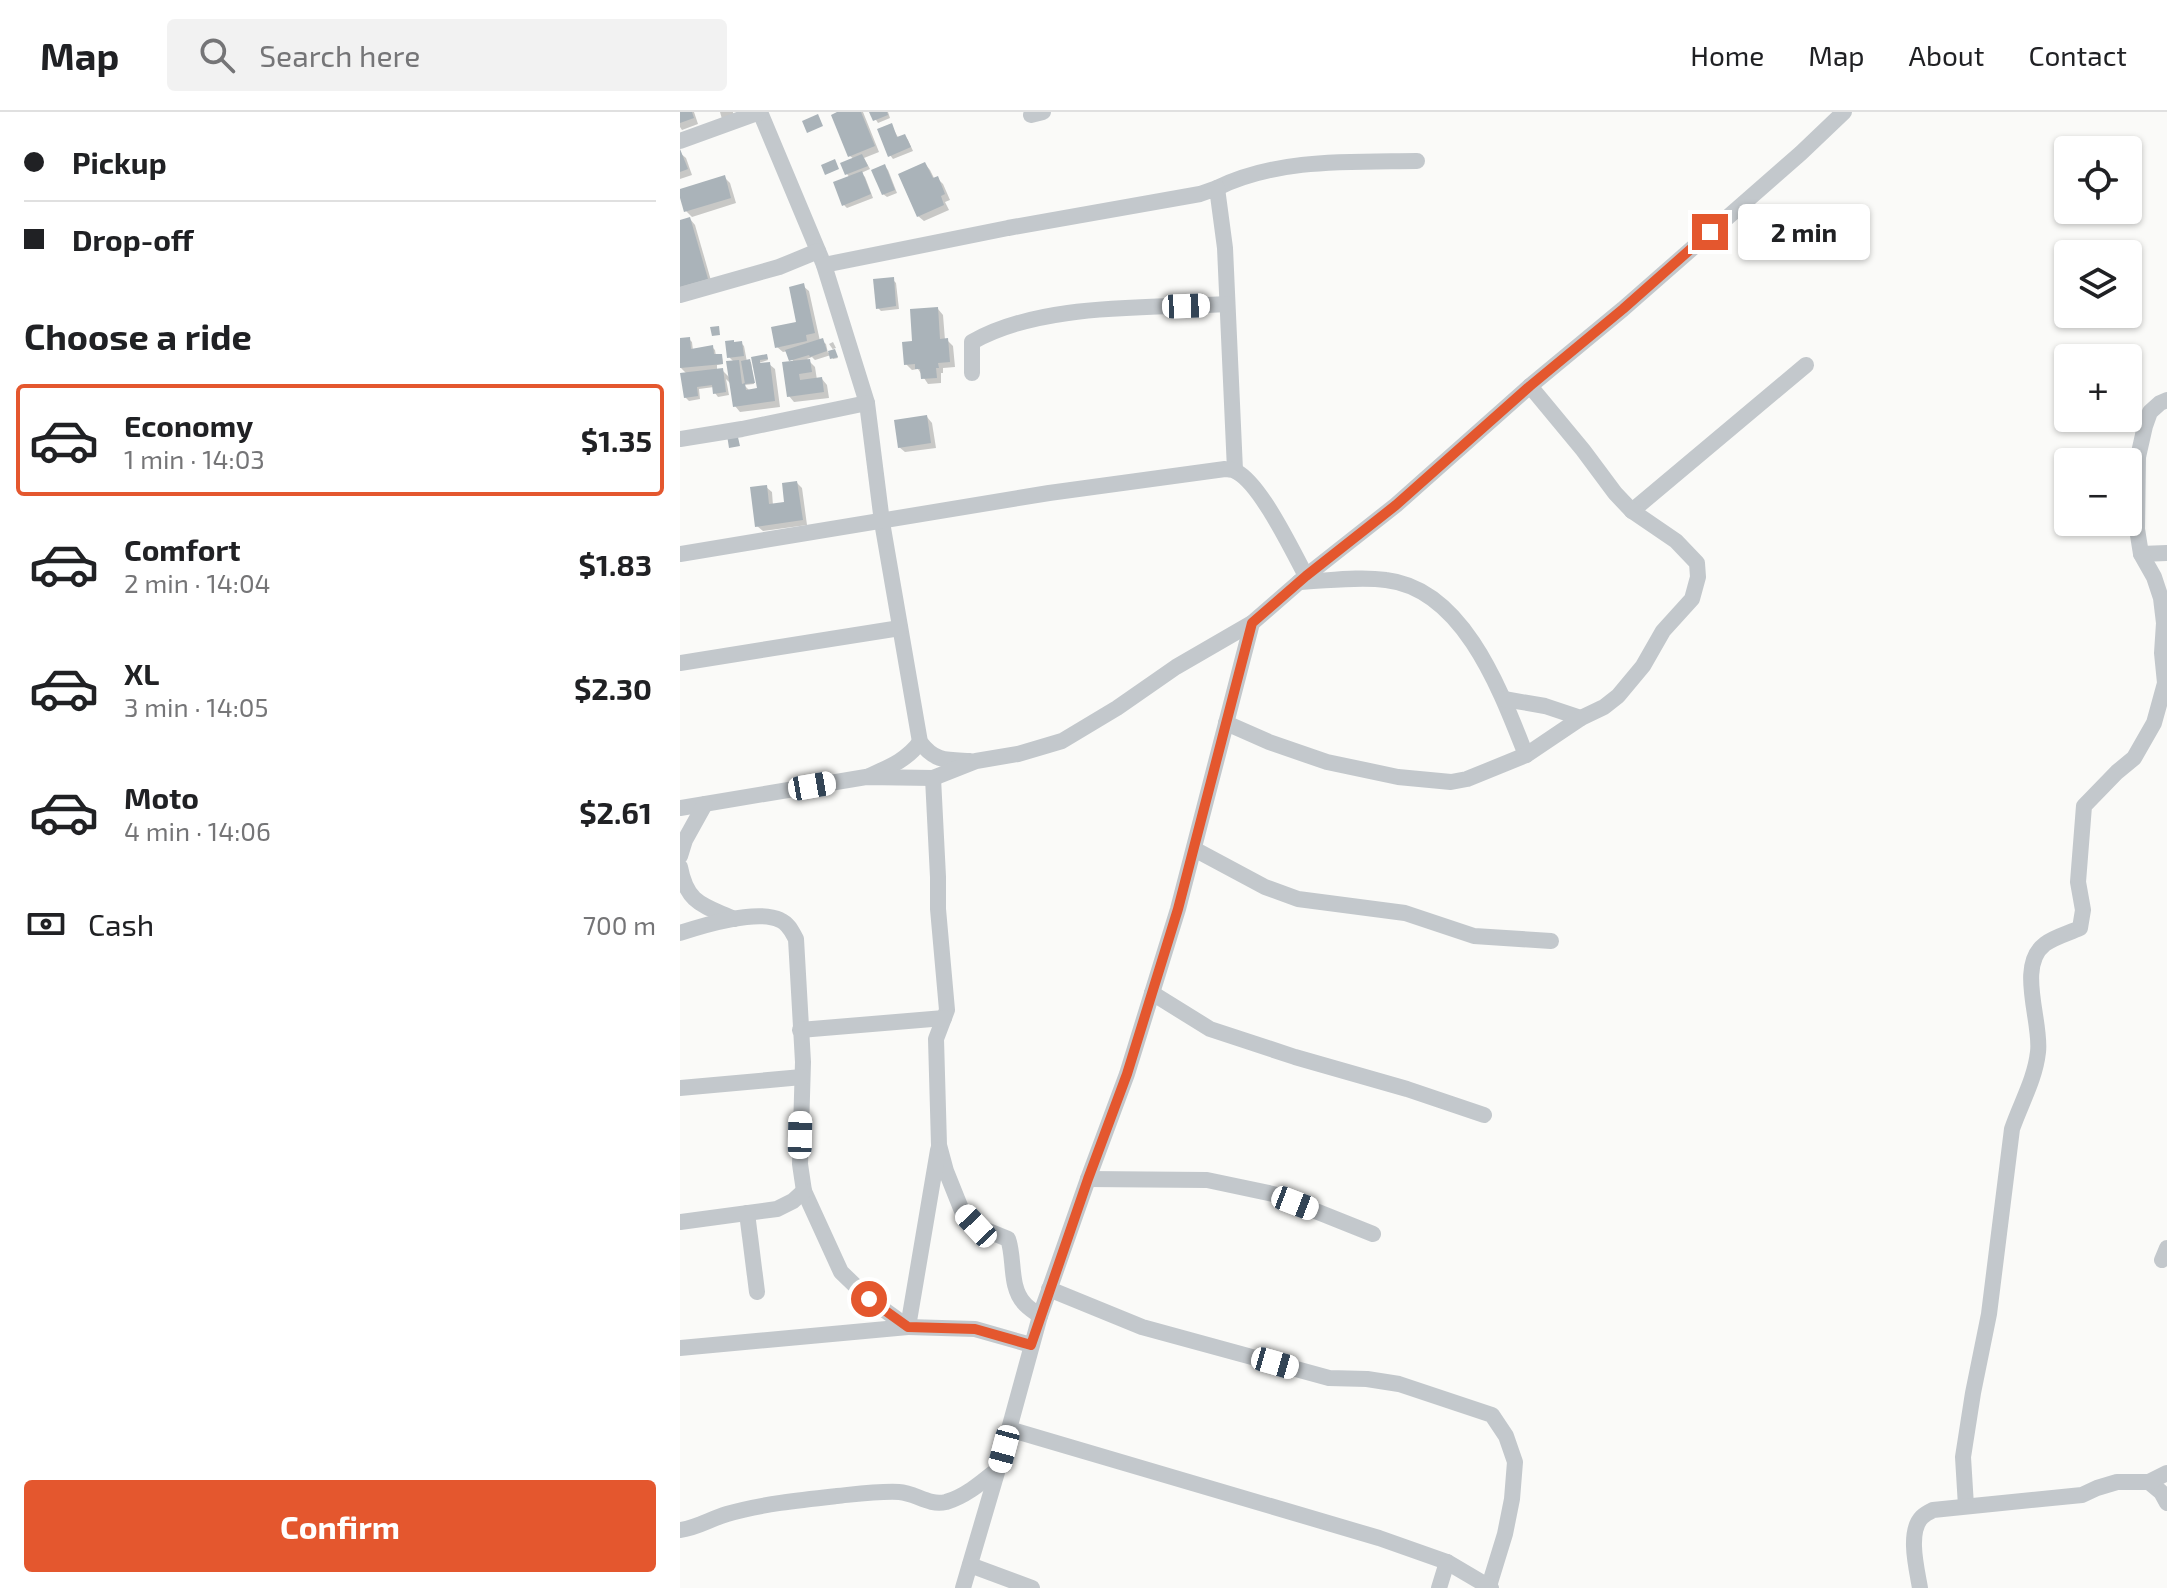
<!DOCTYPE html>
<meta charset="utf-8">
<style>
body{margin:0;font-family:"Exo 2",sans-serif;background:#f2f2f2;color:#202124;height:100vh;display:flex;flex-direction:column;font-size:30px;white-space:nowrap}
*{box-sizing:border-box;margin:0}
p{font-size:26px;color:#757577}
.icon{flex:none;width:44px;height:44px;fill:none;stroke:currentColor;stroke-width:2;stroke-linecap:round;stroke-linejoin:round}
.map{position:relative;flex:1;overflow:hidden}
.sheet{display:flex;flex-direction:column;background:#fff;width:680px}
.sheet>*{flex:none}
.hud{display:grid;align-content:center;height:176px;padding:0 24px;background:#fff}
.controls{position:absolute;left:1374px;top:24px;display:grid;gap:16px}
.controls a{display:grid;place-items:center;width:88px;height:88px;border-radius:8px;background:#fff;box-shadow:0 2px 6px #0004;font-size:40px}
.end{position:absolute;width:36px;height:36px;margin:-18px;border:10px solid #e4572e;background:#fff;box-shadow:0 0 0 4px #fff}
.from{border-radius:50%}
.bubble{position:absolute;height:56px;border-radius:8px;background:#fff;box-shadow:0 2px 6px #0004;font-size:26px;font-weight:700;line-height:56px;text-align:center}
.car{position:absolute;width:24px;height:48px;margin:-24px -12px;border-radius:10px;box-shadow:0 0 6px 2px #0007;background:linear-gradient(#fff 24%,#345 0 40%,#fff 0 76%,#345 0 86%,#fff 0)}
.hud b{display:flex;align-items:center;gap:28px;height:76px;font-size:30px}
.hud b+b{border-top:2px solid #e0e0e0}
.hud i{width:20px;height:20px;background:#202124}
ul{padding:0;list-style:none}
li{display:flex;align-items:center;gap:24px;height:112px;margin:0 16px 12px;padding:0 8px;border:4px solid transparent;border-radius:8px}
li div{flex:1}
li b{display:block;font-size:30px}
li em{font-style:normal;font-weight:700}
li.current{border-color:#e4572e}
li>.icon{width:72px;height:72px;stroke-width:1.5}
h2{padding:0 24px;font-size:36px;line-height:96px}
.pay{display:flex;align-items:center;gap:20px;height:88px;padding:0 24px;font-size:30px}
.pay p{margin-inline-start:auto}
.button{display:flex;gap:16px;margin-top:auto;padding:16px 24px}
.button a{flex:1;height:92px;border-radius:8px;background:#e4572e;color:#fff;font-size:32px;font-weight:700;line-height:92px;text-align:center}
header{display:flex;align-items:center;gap:48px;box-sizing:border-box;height:112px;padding:0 40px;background:#fff;border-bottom:2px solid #e0e0e0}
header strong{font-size:38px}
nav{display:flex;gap:44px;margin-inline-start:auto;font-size:28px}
.search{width:560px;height:72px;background:#f2f2f2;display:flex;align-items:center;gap:20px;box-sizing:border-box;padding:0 28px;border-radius:8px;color:#757577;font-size:30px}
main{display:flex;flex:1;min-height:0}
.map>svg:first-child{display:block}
.shadow{fill:#0003}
.building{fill:#aab3b9}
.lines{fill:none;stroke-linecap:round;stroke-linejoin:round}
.street{stroke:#c3c8cc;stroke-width:16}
.route{stroke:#e4572e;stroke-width:10}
</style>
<header>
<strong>Map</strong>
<div class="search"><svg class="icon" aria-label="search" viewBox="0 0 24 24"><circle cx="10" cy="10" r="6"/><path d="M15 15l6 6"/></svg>Search here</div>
<nav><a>Home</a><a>Map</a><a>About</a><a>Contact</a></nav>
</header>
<main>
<section class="sheet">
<div class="hud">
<b><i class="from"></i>Pickup</b>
<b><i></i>Drop-off</b>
</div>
<h2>Choose a ride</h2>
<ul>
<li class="current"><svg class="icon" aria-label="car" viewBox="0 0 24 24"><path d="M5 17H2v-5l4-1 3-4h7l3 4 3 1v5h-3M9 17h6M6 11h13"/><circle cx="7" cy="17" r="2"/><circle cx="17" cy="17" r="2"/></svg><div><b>Economy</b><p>1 min · 14:03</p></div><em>$1.35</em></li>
<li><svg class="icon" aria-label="car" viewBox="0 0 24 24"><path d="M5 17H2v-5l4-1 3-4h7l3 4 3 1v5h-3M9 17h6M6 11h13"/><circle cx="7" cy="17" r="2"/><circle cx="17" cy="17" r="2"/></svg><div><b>Comfort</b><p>2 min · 14:04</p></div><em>$1.83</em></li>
<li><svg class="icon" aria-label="car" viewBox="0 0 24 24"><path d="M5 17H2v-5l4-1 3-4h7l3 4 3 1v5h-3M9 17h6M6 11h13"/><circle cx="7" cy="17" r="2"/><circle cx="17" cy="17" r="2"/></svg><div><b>XL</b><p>3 min · 14:05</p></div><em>$2.30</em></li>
<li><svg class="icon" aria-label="car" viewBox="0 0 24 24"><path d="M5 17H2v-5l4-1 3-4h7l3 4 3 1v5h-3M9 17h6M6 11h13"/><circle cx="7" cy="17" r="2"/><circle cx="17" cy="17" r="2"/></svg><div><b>Moto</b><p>4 min · 14:06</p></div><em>$2.61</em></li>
</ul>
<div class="pay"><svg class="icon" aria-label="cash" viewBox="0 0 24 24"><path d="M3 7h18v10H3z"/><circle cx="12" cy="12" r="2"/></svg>Cash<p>700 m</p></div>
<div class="button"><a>Confirm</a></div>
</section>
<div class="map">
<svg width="1487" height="1476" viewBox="0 0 1487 1476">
<rect width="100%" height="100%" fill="#fafaf8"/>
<g class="shadow">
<path d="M0,0h14l4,12 -16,6 -2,-3z"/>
<path d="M40,0h13l1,5 -12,2z"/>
<path d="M163,0h20l16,40 -15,6 6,11 -9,4 4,4 8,21 -26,10 -3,-3 6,-27 -3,-4 7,-15 -4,-3z"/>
<path d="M191,0h17l2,6 -12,5z"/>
<path d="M211,13l8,14 6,-3 3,4 5,11 -20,8 -3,-4z"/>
<path d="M0,41l6,5 6,17 -12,4z"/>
<path d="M245,52l5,6 5,10 2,-2 6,6 7,16 -5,2 4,8 -25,11 -6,-5z"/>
<path d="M204,54l4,4 9,23 -10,4 -4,-3z"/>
<path d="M44,65l6,6 6,20 -44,14 -6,-6 -6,-20z"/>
<path d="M10,107l5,6 17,59 -32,10v-72z"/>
<path d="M213,168l3,3 3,26 -18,2 -3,-3z"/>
<path d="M123,174l6,5 11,50h2l4,3 2,9 6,-2 -5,-7 4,-2 3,6 -3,1 5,9 -5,1 -2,-4 -16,5 -3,-3 -5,2 8,8 2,13 5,-1 5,6 2,13 -35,4 -5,-6 5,-33 -6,-12 -5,1 -6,-5 22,-23z"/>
<path d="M258,197l5,6 2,25h2l6,6 2,21 -12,1v5h-2v10l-13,1 -10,-15 -6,1 -6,-6 8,-21z"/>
<path d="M9,227l3,3 1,9 19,-4 3,3 1,6 6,1 1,7 -6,1v6l5,-1 8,8 4,-16 -5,-5 12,-14 3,3 3,16h4l3,22 -10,1 6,6 10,2 -6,-35 13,-1 1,3 -9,3 1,2 9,-1 6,5 5,38 -40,5 -5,-6 -3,-21 -6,-6 3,16 -11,2 -3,-4 -1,-6 -15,2 1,10 -11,2 -4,-4 3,-22 -7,-7 -1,-28z"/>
<path d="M247,305l5,6 4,25 -31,4 -6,-5z"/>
<path d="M117,371l5,5 5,37 -44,6 -6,-5 9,-39 6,5 1,14 14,-2z"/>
</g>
<g class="building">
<path d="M0,0h12l2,6 -14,5z"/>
<path d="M157,0h24l14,34 -27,11 -17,-42z"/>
<path d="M189,0h18l1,3 -15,6z"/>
<path d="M138,2l5,12 -16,7 -5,-12z"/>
<path d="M212,11l5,14 8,-3 6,13 -23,10 -11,-28z"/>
<path d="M0,37l8,20 -8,3z"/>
<path d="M182,42l6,12 -23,9 -5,-12z"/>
<path d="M155,47l4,10 -14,6 -4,-10z"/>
<path d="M245,50l8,16 5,-2 7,18 -4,2 3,9 -27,12 -19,-43z"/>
<path d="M205,52l10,26 -13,5 -11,-25z"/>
<path d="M182,59l9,23 -29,12 -9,-24z"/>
<path d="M45,63l6,23 -47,14 -4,-14v-9z"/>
<path d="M10,105l18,62 -28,8v-67z"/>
<path d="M214,165l2,29 -20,3 -3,-30z"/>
<path d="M124,171l11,50 -9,2 1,6 -32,7 -4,-21 25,-5 -7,-35z"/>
<path d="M258,195l2,32 8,-1 2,24 -12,1 1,5h-3l1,10 -16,1 -1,-10h-5v-5l-11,1 -2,-23 10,-1 -2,-32z"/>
<path d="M39,214l1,9 -8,1 -2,-9z"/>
<path d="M10,225l1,12 22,-4 1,9h8l1,10 -43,4v-30z"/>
<path d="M143,226l4,13 -17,6 -1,-2 -20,6 -4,-11z"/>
<path d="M54,228v2l8,-1 2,15 -17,2 -2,-17z"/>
<path d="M155,237l3,8 -8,2 -2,-8z"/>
<path d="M87,242l1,5 -8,1v3l10,-1 5,39 -42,6 -7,-46 13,-1 3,24 3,-1 1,7 11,-2 -6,-31z"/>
<path d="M70,247l5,24 -10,1 -4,-23z"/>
<path d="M130,247l2,13 -13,2 1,6 22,-3 2,15 -37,5 -5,-35z"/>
<path d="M43,256l3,24 -13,2 -1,-9 -15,2 1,9 -14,2 -4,-25z"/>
<path d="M247,303l4,28 -33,5 -4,-28z"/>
<path d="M57,321l3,13 -11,2 -2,-13z"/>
<path d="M117,369l6,39 -48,7 -5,-40 17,-2 2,19 15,-2 -2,-19z"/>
</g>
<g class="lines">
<g class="street">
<path d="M80,0l64,153 43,138 15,119 38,220c15,20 27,18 50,19"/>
<path d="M351,3l12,-3"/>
<path d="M0,29l80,-29"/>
<path d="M537,76c61,-30 134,-26 200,-27"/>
<path d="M144,153l184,-37 192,-34 17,-6 8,60 10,222"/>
<path d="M0,183l99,-28 39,-16"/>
<path d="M292,261v-31c70,-40 176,-33 255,-38"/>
<path d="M0,327l62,-10 125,-26"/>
<path d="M952,399l174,-146"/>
<path d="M0,442l369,-61 176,-24c5,1 8,0 12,3 24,13 55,78 69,104"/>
<path d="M1461,442l26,-1"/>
<path d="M619,470c28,-1 59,-6 87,-2 78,9 115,112 140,175"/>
<path d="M0,551l220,-35"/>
<path d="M824,587l41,7 36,12"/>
<path d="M546,611l43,19 58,20 71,15 53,5 16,-3 59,-24 55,-37 23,-11 14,-11 25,-30 20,-35 29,-32 6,-22 -1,-14 -21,-22 -44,-30 -17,-18 -32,-43 -53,-64"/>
<path d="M189,664c20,-9 38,-16 51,-34"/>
<path d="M253,666l5,99v32l9,101 -11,29 3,106 7,26 16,40 14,15 32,13c7,19 1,48 16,64 4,5 11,9 16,13"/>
<path d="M0,696l186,-31 67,1 43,-17 42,-7 44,-13 55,-33 59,-41 76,-44 54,-47 90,-71 134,-119 93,-77 178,-156 43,-41"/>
<path d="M514,737l71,38 33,12 107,14 69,23 77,5"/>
<path d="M0,744l5,-16 20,-36"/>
<path d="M0,755c7,37 23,38 54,52"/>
<path d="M0,821c24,-8 78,-24 100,-13 9,4 12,12 16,19l7,123 -3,102 4,27 37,81 28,27 39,28 67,2 56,16"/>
<path d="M472,881l58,36 85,28 112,32 77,26"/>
<path d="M120,918l144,-12"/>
<path d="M0,976l122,-11"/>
<path d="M408,1067l119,1 66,14 100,40"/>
<path d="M67,1101l10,79"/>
<path d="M0,1110l97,-13 16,-8 11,-10"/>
<path d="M1482,1148l5,-12"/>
<path d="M369,1177l93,38 187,51 38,1 32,5 93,31 14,21 9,26 -3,37 -7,35 -16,52"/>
<path d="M0,1236l228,-21 30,-177"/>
<path d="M329,1317l370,109 68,24 44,26"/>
<path d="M1469,1370l12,10 6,11"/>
<path d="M1286,1394l-3,-49 10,-64 16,-79 23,-185c9,-26 23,-50 26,-77 4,-30 -22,-86 7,-108 9,-7 24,-11 35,-16l3,-18 -5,-28 6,-76 33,-34 17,-14 20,-35 11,-40 -3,-30 2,-30 -3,-25 -7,-21 -13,-23 -4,-25 1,-72 7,-31 5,-14 10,-9 7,-3"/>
<path d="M0,1418c17,-2 30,-11 47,-16 35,-10 73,-14 110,-18 20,-2 42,-5 62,-4 17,1 29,14 47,10 20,-6 36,-20 52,-33"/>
<path d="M290,1453l62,23"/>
<path d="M283,1476l35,-119 42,-153 48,-137 39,-105 51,-165 74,-286"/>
<path d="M759,1476l8,-26"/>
<path d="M1240,1476c-3,-18 -13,-56 2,-71 3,-3 7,-5 11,-7l149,-15 15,-7 20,-6h32l18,-9"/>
</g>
</g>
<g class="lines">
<path class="route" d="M189,1187l39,28 67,2 56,16 57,-166 39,-105 51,-165 74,-286 54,-47 90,-71 134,-119 93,-77 87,-77"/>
</g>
</svg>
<div class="controls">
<a><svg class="icon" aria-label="locate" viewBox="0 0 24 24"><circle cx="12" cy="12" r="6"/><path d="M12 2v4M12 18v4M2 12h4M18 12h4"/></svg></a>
<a><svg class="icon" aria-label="layers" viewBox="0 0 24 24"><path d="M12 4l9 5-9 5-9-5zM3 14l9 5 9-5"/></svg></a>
<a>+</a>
<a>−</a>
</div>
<i class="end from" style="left:189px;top:1187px"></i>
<i class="end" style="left:1030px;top:120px"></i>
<div class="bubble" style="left:1058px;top:92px;width:132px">2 min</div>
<i class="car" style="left:506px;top:194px;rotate:88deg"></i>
<i class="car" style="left:132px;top:674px;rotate:80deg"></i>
<i class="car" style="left:120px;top:1023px;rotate:1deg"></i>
<i class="car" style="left:615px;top:1091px;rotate:111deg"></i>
<i class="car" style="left:296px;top:1114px;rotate:317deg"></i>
<i class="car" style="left:595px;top:1251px;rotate:106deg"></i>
<i class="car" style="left:324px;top:1337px;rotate:195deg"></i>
</div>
</main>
